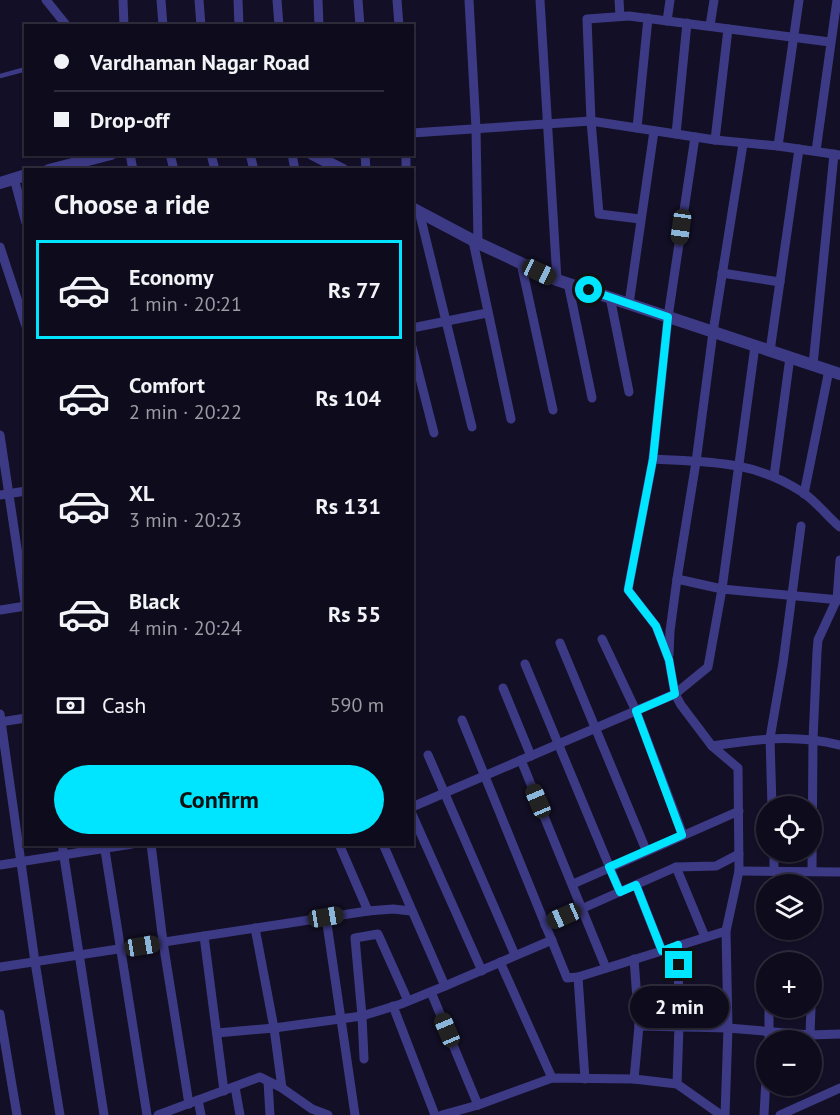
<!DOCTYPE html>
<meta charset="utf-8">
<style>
body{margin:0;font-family:"PT Sans",sans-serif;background:#1c1929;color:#f1f3f6;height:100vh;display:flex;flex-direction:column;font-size:22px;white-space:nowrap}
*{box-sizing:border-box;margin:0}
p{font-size:20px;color:#9b9ba3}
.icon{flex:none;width:33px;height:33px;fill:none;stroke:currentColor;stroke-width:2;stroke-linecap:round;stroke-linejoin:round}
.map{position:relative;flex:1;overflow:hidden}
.sheet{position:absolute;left:24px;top:168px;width:390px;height:678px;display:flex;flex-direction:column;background:#0e0b1c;border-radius:0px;box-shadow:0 2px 4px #0004,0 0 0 2px #2e2b3b}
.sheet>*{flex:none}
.banner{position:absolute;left:24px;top:24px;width:390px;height:132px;border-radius:0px;box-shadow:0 2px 4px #0004,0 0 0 2px #2e2b3b;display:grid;align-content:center;height:132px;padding:0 30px;background:#0e0b1c}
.tools{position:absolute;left:756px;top:796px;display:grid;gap:12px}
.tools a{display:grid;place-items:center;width:66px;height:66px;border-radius:50%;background:#0e0b1c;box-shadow:0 2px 4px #0004,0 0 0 2px #2e2b3b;font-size:30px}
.end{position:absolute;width:27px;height:27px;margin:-14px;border:8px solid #00e5ff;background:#111;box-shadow:0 0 0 3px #111}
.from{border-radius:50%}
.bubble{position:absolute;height:42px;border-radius:21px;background:#0e0b1c;box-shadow:0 2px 4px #0004,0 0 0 2px #2e2b3b;font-size:20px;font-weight:800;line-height:42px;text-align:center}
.car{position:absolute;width:18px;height:36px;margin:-18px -9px;border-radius:8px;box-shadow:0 0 4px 2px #0007;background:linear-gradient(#222 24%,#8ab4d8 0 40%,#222 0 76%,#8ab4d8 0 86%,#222 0)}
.banner b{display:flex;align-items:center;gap:21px;height:57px;font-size:22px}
.banner b+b{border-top:2px solid #2e2b3b}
.banner i{width:15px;height:15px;background:#f1f3f6}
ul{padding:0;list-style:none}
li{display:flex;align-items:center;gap:18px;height:99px;margin:0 12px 9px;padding:0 18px;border:3px solid transparent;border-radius:0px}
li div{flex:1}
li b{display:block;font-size:22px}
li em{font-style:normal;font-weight:800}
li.selected{border-color:#00e5ff}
li>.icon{width:54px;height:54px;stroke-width:1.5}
h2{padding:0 30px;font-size:27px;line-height:72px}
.pay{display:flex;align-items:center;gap:15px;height:66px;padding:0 30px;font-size:22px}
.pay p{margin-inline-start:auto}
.button{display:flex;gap:12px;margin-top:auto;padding:12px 30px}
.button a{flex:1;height:69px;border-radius:36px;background:#00e5ff;color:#111;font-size:24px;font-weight:800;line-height:69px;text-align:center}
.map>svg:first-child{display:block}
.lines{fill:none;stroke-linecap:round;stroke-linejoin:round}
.service{stroke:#3d3a85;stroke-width:4.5}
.minor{stroke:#3d3a85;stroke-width:9}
.tertiary{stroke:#3d3a85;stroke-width:12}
.route{stroke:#00e5ff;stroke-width:8}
</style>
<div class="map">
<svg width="840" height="1115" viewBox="0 0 840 1115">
<rect width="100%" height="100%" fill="#130f26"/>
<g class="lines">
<path class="service" d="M0,76l26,-7"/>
<g class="minor">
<path d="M46,0l21,26"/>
<path d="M123,0l1,26"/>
<path d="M161,0l2,26"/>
<path d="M199,0l2,26"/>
<path d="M238,0l1,26"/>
<path d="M277,0l2,26"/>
<path d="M318,0l1,26"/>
<path d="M358,0l2,26"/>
<path d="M397,0l2,26"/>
<path d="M469,0l7,128 2,115"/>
<path d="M540,0l17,280"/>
<path d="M619,0l1,16"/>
<path d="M667,21l3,-21"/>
<path d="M710,26l4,-26"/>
<path d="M637,128l11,-110"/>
<path d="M412,133l179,-12 124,19 63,6 62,9"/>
<path d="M676,134l11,-111"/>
<path d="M695,137l-27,180 -15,142 -25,131 28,36 13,34 6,34 6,11 31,41 26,22 1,103 -13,60 2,97 -3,87"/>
<path d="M715,140l13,-111"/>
<path d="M778,146l21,-146"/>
<path d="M816,151l21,-151"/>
<path d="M130,154l3,16"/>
<path d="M170,154l4,16"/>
<path d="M211,154l4,16"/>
<path d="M250,154l4,16"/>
<path d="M292,154l3,16"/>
<path d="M365,154l1,16"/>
<path d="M406,154v16"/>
<path d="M14,178l12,45"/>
<path d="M419,211l53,216"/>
<path d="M640,219l-41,-5 -8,-93 -4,-102 42,-3 201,26"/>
<path d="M473,241l38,178"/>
<path d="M0,247l26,79"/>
<path d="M521,263l32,147"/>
<path d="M722,273l58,9"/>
<path d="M568,283l24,115"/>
<path d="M610,297l19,95"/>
<path d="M629,304l25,-173"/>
<path d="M412,328l75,-15"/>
<path d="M412,347l22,86"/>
<path d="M770,351l29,-202"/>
<path d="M813,365l21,-211"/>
<path d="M0,435l26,173"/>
<path d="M653,459c56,3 100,1 149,33 14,9 25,24 38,35"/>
<path d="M774,476l16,-119"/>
<path d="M804,494l25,-124"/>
<path d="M0,495l26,-4"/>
<path d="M677,579l45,10 118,11"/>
<path d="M0,610l26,-4"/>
<path d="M602,639l34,72 47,124"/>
<path d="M560,643l86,207"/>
<path d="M669,655l1,-24 7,-52 19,-117 17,-130 30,-188"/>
<path d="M525,664l95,228"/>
<path d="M503,688l28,68"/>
<path d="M0,714l35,248 25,153"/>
<path d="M462,720l105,258 11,-1 148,-46"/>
<path d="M0,722l26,-4"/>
<path d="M712,746c47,-7 81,-12 128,-1"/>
<path d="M428,755l87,200"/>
<path d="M521,760l85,208"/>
<path d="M412,807l263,-113 33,-27 14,-78 33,-243"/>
<path d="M772,807l-2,-69 13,-75 18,-137"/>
<path d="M412,814l70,157"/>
<path d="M62,844l42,271"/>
<path d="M104,844l43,271"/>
<path d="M151,844l12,98 26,162"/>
<path d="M339,844l29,67"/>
<path d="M383,844l62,142"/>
<path d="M774,852v19"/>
<path d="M0,865l132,-21"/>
<path d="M676,867l29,70"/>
<path d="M739,871l101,1"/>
<path d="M812,871l1,-132 4,-87 1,-12 19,-41 3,-39"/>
<path d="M573,884l166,-73"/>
<path d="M636,885l26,66"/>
<path d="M326,917l29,198"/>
<path d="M545,925l131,-58 40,-1 23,-12"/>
<path d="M255,928l19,100 8,60"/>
<path d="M204,936l20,155"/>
<path d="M500,962l52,116"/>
<path d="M0,967l368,-56 25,-2 18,2"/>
<path d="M578,977l7,102"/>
<path d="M431,992l47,113"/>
<path d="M812,999v-15"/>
<path d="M393,1006l42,109"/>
<path d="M0,1014l17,101"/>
<path d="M639,1026l89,2 82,7 30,-1"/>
<path d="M217,1033l57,-5 88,-12 39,-12 44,-18 107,-46"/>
<path d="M810,1035l1,-27"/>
<path d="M769,1041v-33"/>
<path d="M364,1059l-2,-43 -7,-78 23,-4 30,67"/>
<path d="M634,1079l5,-53 -5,-67"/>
<path d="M268,1082l2,33"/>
<path d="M677,1084l2,-58 -1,-81"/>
<path d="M235,1087l5,28"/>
<path d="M198,1100l3,15"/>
<path d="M158,1115l102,-38 22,11 30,21 16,6"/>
<path d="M442,1115l36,-10 74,-27 82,1 43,5 44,31"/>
<path d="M764,1115l2,-37"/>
<path d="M780,1115l60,-27"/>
</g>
<g class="tertiary">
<path d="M312,154l31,16"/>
<path d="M49,170l62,-16"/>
<path d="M0,183l26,-8"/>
<path d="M412,208l66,35 79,37 283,94"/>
</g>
</g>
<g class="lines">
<path class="route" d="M589,290l79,27 -15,142 -25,131 28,36 13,34 6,34 -39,17 46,124 -73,32 11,25 16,-7 26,66 16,-6 1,20"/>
</g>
</svg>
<div class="tools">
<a><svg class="icon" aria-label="locate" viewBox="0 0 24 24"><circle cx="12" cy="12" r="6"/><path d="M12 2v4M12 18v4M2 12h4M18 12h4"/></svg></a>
<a><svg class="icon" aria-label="layers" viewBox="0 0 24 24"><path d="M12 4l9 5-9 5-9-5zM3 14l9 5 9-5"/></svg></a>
<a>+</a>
<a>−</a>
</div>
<i class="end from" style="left:589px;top:290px"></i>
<i class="end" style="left:679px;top:965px"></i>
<div class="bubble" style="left:630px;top:986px;width:99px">2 min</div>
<i class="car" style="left:681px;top:227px;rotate:188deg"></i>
<i class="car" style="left:539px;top:272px;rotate:115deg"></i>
<i class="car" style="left:538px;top:801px;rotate:337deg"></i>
<i class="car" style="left:564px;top:916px;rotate:246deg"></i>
<i class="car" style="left:326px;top:917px;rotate:81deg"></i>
<i class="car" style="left:142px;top:946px;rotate:81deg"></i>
<i class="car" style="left:447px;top:1030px;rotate:337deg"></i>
<div class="banner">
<b><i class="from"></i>Vardhaman Nagar Road</b>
<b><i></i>Drop-off</b>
</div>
<section class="sheet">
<h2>Choose a ride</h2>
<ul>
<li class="selected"><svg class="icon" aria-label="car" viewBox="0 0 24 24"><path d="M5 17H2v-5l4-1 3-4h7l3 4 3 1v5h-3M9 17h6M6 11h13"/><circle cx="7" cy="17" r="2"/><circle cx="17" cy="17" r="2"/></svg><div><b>Economy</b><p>1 min · 20:21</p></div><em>Rs 77</em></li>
<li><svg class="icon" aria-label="car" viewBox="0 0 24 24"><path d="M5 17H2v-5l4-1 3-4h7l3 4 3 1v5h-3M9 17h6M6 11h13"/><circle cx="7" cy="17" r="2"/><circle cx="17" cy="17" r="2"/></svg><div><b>Comfort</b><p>2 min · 20:22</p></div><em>Rs 104</em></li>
<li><svg class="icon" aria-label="car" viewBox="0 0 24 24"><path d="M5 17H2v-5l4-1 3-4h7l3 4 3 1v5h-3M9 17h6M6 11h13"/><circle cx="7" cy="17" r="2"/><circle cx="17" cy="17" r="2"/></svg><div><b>XL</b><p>3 min · 20:23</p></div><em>Rs 131</em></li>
<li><svg class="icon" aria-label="car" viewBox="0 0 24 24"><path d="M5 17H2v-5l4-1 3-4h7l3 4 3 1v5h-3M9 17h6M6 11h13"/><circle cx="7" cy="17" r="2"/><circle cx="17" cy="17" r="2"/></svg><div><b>Black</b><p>4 min · 20:24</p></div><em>Rs 55</em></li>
</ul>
<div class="pay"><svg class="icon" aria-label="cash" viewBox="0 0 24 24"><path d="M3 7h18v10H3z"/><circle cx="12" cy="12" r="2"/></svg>Cash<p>590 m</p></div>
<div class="button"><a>Confirm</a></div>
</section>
</div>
